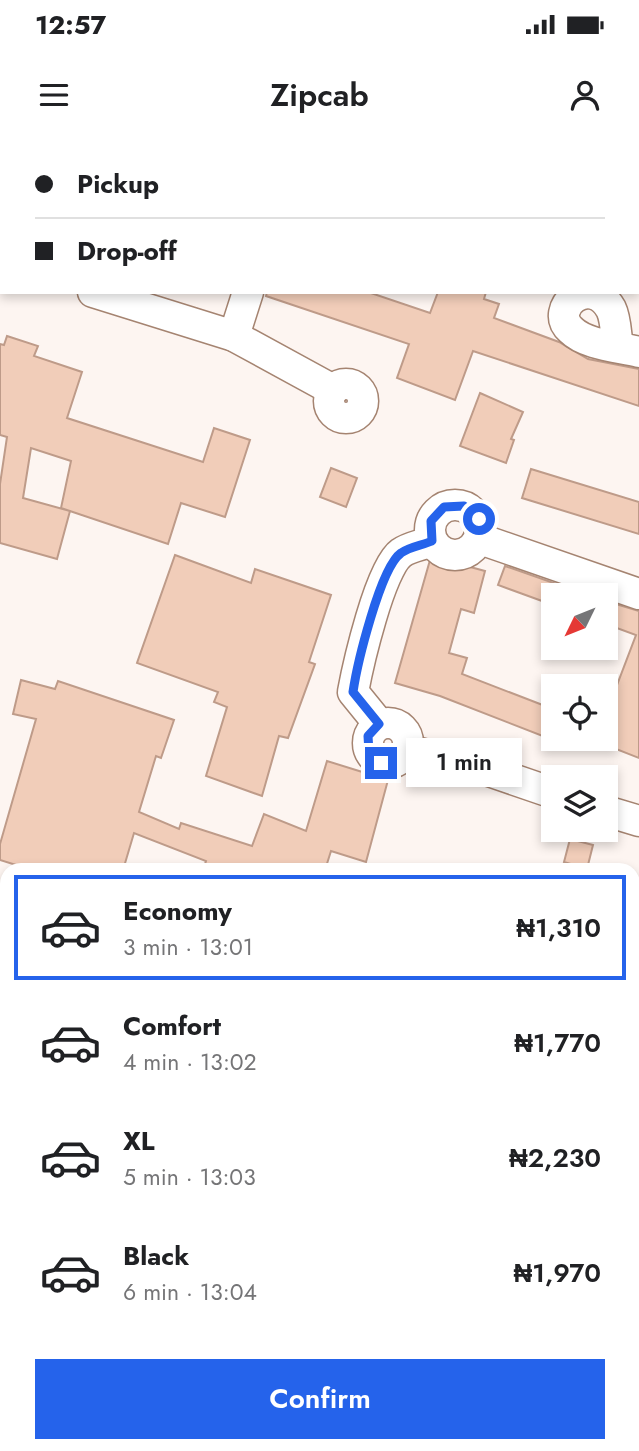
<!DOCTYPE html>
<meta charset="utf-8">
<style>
body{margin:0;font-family:Jost,sans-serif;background:#f6f6f6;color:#202124;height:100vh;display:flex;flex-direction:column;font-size:26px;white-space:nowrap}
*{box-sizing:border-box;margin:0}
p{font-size:23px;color:#757577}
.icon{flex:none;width:38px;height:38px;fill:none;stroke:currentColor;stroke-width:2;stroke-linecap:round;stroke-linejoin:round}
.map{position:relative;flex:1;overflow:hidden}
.drawer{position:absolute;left:0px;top:723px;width:640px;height:590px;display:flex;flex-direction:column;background:#fff;border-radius:21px 21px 0 0;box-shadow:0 4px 10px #0003}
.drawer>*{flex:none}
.guide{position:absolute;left:0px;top:0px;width:640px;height:154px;box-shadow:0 4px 10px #0003;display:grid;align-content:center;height:154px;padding:0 35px;background:#fff}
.needle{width:46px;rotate:227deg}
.buttons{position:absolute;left:541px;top:443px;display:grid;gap:14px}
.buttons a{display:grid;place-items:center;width:77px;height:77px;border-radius:0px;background:#fff;box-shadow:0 4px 10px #0003;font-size:35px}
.end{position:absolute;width:32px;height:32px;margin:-16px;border:9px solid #2563eb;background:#fff;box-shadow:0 0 0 4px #fff}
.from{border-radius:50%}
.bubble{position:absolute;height:49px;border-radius:0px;background:#fff;box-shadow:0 4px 10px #0003;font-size:23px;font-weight:600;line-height:49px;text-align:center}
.guide b{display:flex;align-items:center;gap:24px;height:66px;font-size:26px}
.guide b+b{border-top:2px solid #e0e0e0}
.guide i{width:18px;height:18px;background:#202124}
ul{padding:12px 0 0;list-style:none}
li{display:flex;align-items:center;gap:21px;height:105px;margin:0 14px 10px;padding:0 21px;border:4px solid transparent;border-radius:0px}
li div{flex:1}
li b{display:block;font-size:26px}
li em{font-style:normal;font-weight:600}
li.on{border-color:#2563eb}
li>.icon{width:63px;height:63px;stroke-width:1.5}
.cta{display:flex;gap:14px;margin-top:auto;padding:14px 35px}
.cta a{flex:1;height:80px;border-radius:0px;background:#2563eb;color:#fff;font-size:28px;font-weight:600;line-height:80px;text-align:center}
.status{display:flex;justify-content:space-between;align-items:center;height:49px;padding:0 35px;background:#fff;direction:ltr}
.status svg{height:19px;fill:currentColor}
header{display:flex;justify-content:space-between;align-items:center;height:91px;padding:0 35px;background:#fff;font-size:32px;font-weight:600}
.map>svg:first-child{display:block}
.building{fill:#f1cdb9;stroke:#be9b89;stroke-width:2}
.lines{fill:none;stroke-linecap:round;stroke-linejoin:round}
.minor-casing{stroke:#a58471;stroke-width:33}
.minor{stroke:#fff;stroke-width:30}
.route{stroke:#2563eb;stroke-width:9}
</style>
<div class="status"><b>12:57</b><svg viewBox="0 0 49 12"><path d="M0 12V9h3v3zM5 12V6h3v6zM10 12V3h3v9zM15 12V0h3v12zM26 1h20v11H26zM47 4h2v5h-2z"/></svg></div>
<header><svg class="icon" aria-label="menu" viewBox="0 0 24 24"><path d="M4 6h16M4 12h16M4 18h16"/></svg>Zipcab<svg class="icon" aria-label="person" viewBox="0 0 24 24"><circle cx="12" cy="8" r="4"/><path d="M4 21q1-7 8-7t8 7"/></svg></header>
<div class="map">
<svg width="639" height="1311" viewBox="0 0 639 1311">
<rect width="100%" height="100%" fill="#fdf5f1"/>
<g class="building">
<path d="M267,152h101l62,21 8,-21h48l-2,7 15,5 -5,14 65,24 29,17 51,10v37l-166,-55 -18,49 -58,-22 12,-34 -143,-48z"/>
<path d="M7,196l31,10 -4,10 48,16 -15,46 136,44 11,-34 36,12 -25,77 -44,-14 -13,41 -107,-36 10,-47 -40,-13 -8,50 47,13 -13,48 -57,-16v-59l7,-47 -7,-2v-91l4,1z"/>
<path d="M480,253l43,19 -12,27 3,1 -8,23 -46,-17z"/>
<path d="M331,328l26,10 -11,29 -26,-10z"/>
<path d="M531,329l108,33v32l-117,-36z"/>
<path d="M175,415l76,28 4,-14 76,26 -22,67 6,2 -27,74 -9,-2 -17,60 -56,-20 21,-69 -13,-5 4,-10 -81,-29z"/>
<path d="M437,418l48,13 -11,42 -13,-4 -12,44 18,5 -5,16 91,35v31l-113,-44 -45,-13 35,-123z"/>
<path d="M505,426l83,29h-35v10l-55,-20z"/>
<path d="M606,461l33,10v147l-33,-13v-31l30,-79 -30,-11z"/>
<path d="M21,540l34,9 3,-8 116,39 -13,38 -5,-2 -17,56 40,17 2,-6 71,23 12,-32 42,17 21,-70 61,19 -22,82 -35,-11 -6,19h-122l3,-9 -72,-28 -11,37h-91l-32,-10v-16l36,-125 -23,-5z"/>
<path d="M570,699l23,6 -6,24 -23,-7z"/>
</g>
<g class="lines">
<defs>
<g id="minor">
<path d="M409,0l6,2"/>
<path d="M297,2v-2"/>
<path d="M0,123l2,1"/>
<path d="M93,152l141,44 99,54"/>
<path d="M234,196l14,-44"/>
<path d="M618,207c-2,-11 -2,-28 -7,-38 -21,-37 -64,0 -40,21 15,15 48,17 68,22"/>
<circle cx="346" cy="261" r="17"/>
<circle cx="455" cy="390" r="25"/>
<path d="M480,399l159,55"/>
<circle cx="388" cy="603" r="20"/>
<path d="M379,584l-26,-32c5,-27 27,-124 48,-139 8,-6 22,-8 31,-12"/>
<path d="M408,610l75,19 70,24"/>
<path d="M606,671l33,10"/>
<path d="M0,796l7,2"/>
<path d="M279,1311l2,-5"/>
</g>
</defs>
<use href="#minor" class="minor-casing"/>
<use href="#minor" class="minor"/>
</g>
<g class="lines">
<path class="route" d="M381,623l-12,-11 -1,-16 11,-12 -26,-32c4,-27 27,-124 48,-139 8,-6 22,-8 31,-12l-1,-20 13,-14 20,-1 15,13"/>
</g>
</svg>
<div class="buttons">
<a><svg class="needle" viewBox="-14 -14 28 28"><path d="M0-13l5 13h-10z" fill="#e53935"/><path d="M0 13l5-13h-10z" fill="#757577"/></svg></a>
<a><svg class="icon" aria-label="locate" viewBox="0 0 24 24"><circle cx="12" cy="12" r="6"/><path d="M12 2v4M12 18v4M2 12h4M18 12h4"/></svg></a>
<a><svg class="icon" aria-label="layers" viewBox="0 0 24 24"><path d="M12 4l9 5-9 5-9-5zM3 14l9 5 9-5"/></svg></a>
</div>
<i class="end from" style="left:479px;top:379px"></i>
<i class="end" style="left:381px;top:623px"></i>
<div class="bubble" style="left:406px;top:598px;width:116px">1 min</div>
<div class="guide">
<b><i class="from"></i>Pickup</b>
<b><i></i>Drop-off</b>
</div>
<section class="drawer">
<ul>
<li class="on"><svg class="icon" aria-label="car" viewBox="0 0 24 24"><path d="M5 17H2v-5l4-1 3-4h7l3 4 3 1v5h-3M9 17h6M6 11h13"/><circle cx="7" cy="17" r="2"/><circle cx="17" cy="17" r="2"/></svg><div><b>Economy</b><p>3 min · 13:01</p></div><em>₦1,310</em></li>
<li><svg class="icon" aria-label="car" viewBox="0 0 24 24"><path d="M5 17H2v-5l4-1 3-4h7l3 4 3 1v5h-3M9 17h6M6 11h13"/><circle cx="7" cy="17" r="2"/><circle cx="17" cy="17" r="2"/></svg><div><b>Comfort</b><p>4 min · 13:02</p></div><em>₦1,770</em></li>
<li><svg class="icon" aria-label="car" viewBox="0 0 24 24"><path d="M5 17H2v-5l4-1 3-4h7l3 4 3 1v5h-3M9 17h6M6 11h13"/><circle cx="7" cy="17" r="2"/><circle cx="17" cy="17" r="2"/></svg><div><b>XL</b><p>5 min · 13:03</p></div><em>₦2,230</em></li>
<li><svg class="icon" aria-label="car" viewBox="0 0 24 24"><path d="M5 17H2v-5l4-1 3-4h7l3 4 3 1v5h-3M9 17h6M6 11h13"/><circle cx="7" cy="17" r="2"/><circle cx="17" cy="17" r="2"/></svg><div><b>Black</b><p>6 min · 13:04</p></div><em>₦1,970</em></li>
</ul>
<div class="cta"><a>Confirm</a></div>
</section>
</div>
